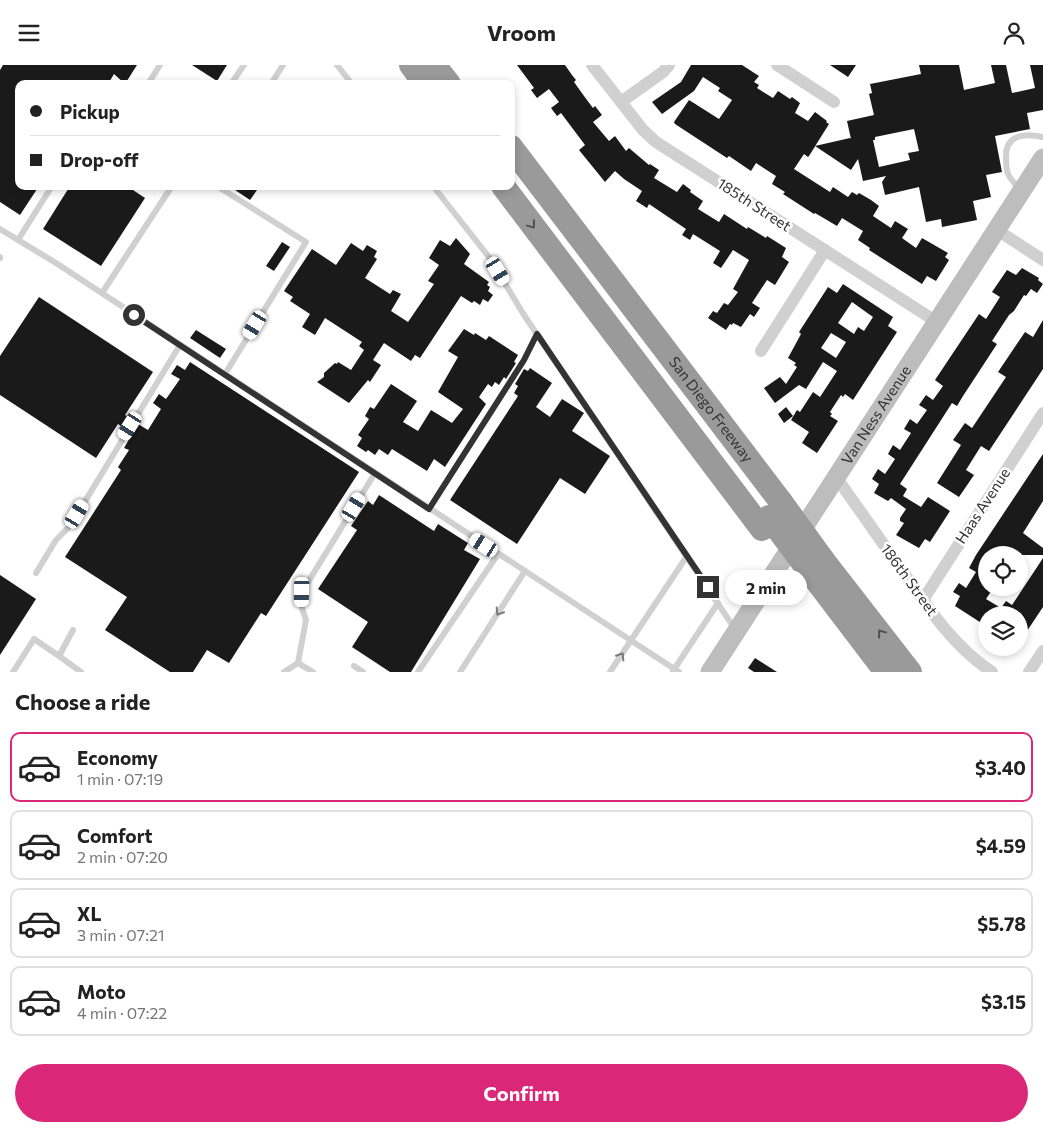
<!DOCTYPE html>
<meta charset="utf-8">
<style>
body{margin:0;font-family:Commissioner,sans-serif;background:#f2f2f2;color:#222;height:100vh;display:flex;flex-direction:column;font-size:19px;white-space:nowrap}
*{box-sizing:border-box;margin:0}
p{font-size:16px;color:#767676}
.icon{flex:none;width:28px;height:28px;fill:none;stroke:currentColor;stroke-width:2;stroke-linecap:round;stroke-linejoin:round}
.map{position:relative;height:607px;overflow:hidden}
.details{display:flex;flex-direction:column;background:#fff;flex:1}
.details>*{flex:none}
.banner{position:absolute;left:15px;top:15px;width:500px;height:110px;border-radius:10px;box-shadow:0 2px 8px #0003;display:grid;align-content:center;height:110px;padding:0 15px;background:#fff}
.tools{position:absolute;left:978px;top:481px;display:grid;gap:10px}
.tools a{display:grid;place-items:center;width:50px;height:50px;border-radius:50%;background:#fff;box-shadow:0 2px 8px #0003;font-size:25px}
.end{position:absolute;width:22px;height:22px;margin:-11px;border:6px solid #333;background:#fff;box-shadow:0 0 0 2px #fff}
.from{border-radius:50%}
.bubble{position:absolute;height:35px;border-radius:18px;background:#fff;box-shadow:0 2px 8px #0003;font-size:16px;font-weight:700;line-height:35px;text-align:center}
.car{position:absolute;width:15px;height:30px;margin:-15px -8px;border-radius:6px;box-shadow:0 0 4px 1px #0007;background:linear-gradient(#fff 24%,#345 0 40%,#fff 0 76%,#345 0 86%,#fff 0)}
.banner b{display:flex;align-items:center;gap:18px;height:48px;font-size:19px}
.banner b+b{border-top:1px solid #e0e0e0}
.banner i{width:12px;height:12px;background:#222}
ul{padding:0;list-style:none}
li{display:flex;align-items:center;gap:15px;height:70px;margin:0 10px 8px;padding:0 5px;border:2px solid #e0e0e0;border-radius:10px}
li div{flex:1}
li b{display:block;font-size:19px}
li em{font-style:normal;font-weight:700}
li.current{border-color:#db2777}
li>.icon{width:45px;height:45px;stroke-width:1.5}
h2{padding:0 15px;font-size:22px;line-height:60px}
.primary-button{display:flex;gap:10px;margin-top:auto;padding:10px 15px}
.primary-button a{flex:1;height:58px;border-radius:30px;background:#db2777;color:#fff;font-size:20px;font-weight:700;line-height:58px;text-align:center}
header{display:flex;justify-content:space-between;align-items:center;height:65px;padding:0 15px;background:#fff;font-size:22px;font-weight:700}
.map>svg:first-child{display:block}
.building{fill:#1a1a1a;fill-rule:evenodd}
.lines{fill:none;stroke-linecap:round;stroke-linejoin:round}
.lane{stroke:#d0d0d0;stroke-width:6}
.street{stroke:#d0d0d0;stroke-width:12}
.secondary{stroke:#bdbdbd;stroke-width:19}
.highway{stroke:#9a9a9a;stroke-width:24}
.highway-bridge{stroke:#9a9a9a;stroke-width:24}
.oneway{stroke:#525252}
.oneway2{stroke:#7a7a7a}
.route{stroke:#333;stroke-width:6}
.labels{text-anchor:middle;stroke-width:5;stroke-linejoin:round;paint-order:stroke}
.street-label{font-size:15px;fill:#333;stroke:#fff}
</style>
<header><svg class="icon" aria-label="menu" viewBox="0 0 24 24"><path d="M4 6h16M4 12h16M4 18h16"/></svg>Vroom<svg class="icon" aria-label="person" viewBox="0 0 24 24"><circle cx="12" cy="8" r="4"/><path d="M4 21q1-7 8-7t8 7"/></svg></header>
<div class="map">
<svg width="1043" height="607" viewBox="0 0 1043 607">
<rect width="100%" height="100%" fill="#fff"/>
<g class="building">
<path d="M3,0h134l-12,19 -11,-10 -6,10h-89v102h20l-19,29 -20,-13v-132z"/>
<path d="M192,0h35l-10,16z"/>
<path d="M517,0h48l7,10 4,5 -2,2 10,14 9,12 2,-2 7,9 -9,7 16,19 6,-5 11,15 3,-3 20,17 1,-1 9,6 -5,8 23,14 6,-8 8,6 -1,2 13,9 -5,8 21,13 5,-8 23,15 1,-2 18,11 1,-2 19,12 -4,9 7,5 -14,23 -8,-5 -15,23 8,5 -6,9 -4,-3 -9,13 -8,-4 -1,2 -2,-1 -4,6 -18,-12 5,-7 4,2 7,-10 4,2 10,-13 -5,-3 16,-29 -16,-10 -12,18 -8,-5 7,-12 -27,-17 -3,6 -8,-5 4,-6 -37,-25 -2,4 -11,-7 6,-10 -18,-12 -9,-8 -10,11 -26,-32 6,-5 -24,-32 -4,3 -6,-8 8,-6 -10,-13 -12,9 -6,-8 3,-2z"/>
<path d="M691,0h51l17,11 -5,6 5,3 -2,3 16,10 5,-7 12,8 2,-2 8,6 -5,10 13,8 7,-9 12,9 -1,1 3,2 -20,32 -1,1 -4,-3 -10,15 36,23 3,-5 15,10 4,-5 5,3 2,-2 12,7 8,6 -6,10 18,12 4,-7 13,8 -6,9 14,10 6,-10 26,15 -3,4 4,3 -13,21 -9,-5 -5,8 -53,-34 1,-2 -12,-8 5,-9 -21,-13 -5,8 -22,-13 -1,1 -31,-20 2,-2 -13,-8 4,-8 -20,-13 -5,8 -22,-15 -2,2 -52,-34 -1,-2 15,-22 30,19 13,-19 -14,-9 2,-3 -17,-11 -9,14 -32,23 -10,-12 29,-20z"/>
<path d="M830,0h26l-8,12z"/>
<path d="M919,0h40l5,25 31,-7 -4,-18h15l6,28 23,-5 -5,-23h13v45l-16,3 3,16 -35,7 7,36 -16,3 5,22 -18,4 4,19 -35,7 -1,-8 -15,3 -7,-35 -34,8 -3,-13 4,-6 -23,5 -5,-22 -7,11 -36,-24 35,-8 1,1 -4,-18 27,-6 -5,-21 3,-1 -2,-9 51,-10zM914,64l5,22 -11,2 2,7 -31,7 -6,-27h2v-3z"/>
<path d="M70,121h57l18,12 -44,68 -58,-37z"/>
<path d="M229,121h23l5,4 -7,10z"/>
<path d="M456,173l14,16 -6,10 25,18 -2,3 3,2 -2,4 5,4 -5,7 -5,-3 -3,6 -6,-4 -2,2 -11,-7 -41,62 -5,-3 -4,6 -27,-18 -11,17 8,5 -11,17 -2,-2 -19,23 -32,-21 7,-5v-4l11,-10 2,1 1,-2 13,8 13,-20 -5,-4 3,-4 -37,-24 -10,17 -13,-8 8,-13 -20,-13 3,-4 -9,-6 28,-42 24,16 15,-22 12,8 4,-6 10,6 -3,6 3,2 -12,19 25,16 3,-4 8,4 -10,17 17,11 26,-38 -6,-3 11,-16 -10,-7 11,-18 10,6z"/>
<path d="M282,177l8,5 -16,24 -8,-5z"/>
<path d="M1022,203l17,10 -1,2 5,4 -6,9 -6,-4 -5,7 -2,-1 -10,16 -5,4 -17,26 5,3 -34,52 -6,10 -5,-3 -52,81 7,5 -4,7 18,11 7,-10 22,14 -20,31 -5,-3 -6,9 -23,-13 8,-12 -4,-2v-3l6,-9 -15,-11 -3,3 -14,-8 5,-9 -7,-5 6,-10 7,5 10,-15 -7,-5 5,-9 7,5 11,-17 -7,-4 6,-10 7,5 10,-14 -8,-5 7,-10 7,5 10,-14 -8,-6 44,-66 7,5 14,-22 -8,-5 15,-22 9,5z"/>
<path d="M843,219l50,33 -5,9 9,6 -44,68 -8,-6 -2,3 -2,-2 -11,17 2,2 -2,2 8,5 -21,32 -15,-10 7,-11 -18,-12 6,-10 3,2 13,-20 7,5 17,-26 -14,-9 -17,27 -7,-4 -24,18 -11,-15 16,-11 6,7 11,-17 -3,-2 2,-2 -8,-5 13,-24 -2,-2 29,-45 9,6zM852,237l21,15 -9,14 -6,-4 -4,7 -16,-11zM831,268l15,9 -10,16 -15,-10z"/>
<path d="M39,232l114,75 -28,43 5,3 -6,10 -6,-4 -22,34 -96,-63v-39z"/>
<path d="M1043,255v49l-54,82 -8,-5 -15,24 8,5 -15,22 -22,-14 24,-38 -8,-5 12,-17 7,5 34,-51 -8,-5 27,-40 8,5z"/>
<path d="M464,264l10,6 1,-2 11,7 3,-4 29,19 -4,7 2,1 -10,16 -2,-2 -5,8 -4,-3 -3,5 -4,-3 -9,13 7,7 -41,63 -11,-8 -7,12 -35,-22 -4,6 -9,-6 -4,6 -7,-5 -2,2 -9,-6 5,-8 -4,-3 11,-16 -4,-3 5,-9 4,2 17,-25 26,17 -14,21 15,9 13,-21 21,13 11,-14 -25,-17 20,-35 -10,-6z"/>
<path d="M196,265l30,19 -6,9 -30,-20z"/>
<path d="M190,297l169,110 -93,144 -5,-3 -32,50 -22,-13 -14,22h-23l-65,-42 22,-33 -62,-40 56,-87 -3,-3 11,-17 -5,-2 14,-24 10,6 13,-21 -8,-6 6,-9 7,5 14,-20 -9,-5 6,-9 8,5z"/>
<path d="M530,303l22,15 -16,24 14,10 12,-18 22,14 -12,18 38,25 -25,38 -25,-16 -43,66 -67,-44 68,-104 -4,-3 4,-7 -3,-2 9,-15 4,2z"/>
<path d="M786,342l7,9 -9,7 -6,-9z"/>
<path d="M1043,389v47l-20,32 20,15v7h-57v32h8l-8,12 15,9 5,-7 6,4 31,-47v49l-24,36v-28h-33v11l-31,-20 5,-10 -7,-4 6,-9 7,5 10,-16 -7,-4 7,-13z"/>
<path d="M379,430l55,36 4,-7 30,19 -4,7 16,9 -69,113h-21l-38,-25 16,-25 -50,-33 39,-59 -6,-4 17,-25 5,4z"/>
<path d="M0,510l36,24 -36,56z"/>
<path d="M755,593l22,14h-23l-6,-4z"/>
</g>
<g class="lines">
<g class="lane">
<path d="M337,0l15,19"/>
<path d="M148,19l12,-19"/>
<path d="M231,19l13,-19"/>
<path d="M271,19l12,-19"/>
<path d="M217,121l89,56 -81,132"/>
<path d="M433,121l56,71 35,58 211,314"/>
<path d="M1020,125c-4,-5 -9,-10 -12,-16 -2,-5 -2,-11 -2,-16 -1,-24 19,-25 37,-21"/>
<path d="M0,164l56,34 623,409"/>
<path d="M18,175l34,-54"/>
<path d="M0,192v1"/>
<path d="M102,228l70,-107"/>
<path d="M429,444l95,-149 13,-26"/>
<path d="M36,508l20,-33 14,-14 110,-181"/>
<path d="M73,565l-14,26 22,16"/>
<path d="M298,598l15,9"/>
<path d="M354,601l9,6"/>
<path d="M673,606l45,-68"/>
<path d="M13,607l21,-33 25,17"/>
<path d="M284,607l14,-9 8,-43 -4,-12v-16l73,-119"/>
<path d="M418,607l80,-118"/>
<path d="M460,607l65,-101"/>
<path d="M610,607l77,-116"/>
</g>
<g class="street">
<path d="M592,0l51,65 13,12 281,180"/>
<path d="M777,0l57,37"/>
<path d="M621,37l42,-30 6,-7"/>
<path d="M997,165l46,30"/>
<path d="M761,286l64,-101"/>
<path d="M836,412c23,32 45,64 67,95 26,37 51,75 89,100"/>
<path d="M923,535l120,-187"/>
<path d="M1029,607l14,-21"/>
</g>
<path class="secondary" id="s1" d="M710,607l333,-514"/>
<g class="highway">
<path d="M411,0l14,19"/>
<path d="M434,0l15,19"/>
<path id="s2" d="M511,82l270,355"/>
<path d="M503,121l259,343"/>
<path d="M823,495l87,112"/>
<path d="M813,511l73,96"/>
</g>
<g class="highway-bridge">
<path d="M781,437l42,58"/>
<path d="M769,452l44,59"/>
</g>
</g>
<defs><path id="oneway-chevron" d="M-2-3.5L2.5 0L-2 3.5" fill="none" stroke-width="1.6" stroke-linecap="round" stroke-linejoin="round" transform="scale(1.25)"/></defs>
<g class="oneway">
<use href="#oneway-chevron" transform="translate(532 160) rotate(53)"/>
<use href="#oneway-chevron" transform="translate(881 568) rotate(-127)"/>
</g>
<g class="oneway2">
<use href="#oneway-chevron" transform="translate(499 547) rotate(123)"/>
<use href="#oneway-chevron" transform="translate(621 591) rotate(-57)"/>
</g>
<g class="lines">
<path class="route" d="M134,250l295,194 95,-149 13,-26 171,253"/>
</g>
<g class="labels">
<g class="street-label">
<text transform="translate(754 140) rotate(33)" y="5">185th Street</text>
<text dy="5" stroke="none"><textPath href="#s2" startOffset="330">San Diego Freeway</textPath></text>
<text dy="5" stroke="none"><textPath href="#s1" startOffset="306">Van Ness Avenue</textPath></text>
<text transform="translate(983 441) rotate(-57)" y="5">Haas Avenue</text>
<text transform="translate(909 515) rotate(54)" y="5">186th Street</text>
</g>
</g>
</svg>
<div class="tools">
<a><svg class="icon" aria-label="locate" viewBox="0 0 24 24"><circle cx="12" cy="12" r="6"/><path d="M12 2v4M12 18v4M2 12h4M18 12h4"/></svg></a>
<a><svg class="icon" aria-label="layers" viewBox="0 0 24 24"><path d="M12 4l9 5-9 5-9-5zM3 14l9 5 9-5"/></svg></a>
</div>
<i class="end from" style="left:134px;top:250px"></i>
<i class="end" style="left:708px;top:522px"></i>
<div class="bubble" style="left:725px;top:505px;width:82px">2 min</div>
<i class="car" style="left:498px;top:206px;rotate:149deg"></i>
<i class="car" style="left:255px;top:260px;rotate:211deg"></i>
<i class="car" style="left:130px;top:361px;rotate:212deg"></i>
<i class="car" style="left:354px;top:442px;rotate:31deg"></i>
<i class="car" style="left:77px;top:449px;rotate:31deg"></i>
<i class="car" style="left:484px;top:480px;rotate:303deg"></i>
<i class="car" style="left:302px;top:527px;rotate:181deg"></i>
<div class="banner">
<b><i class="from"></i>Pickup</b>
<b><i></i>Drop-off</b>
</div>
</div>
<section class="details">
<h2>Choose a ride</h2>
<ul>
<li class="current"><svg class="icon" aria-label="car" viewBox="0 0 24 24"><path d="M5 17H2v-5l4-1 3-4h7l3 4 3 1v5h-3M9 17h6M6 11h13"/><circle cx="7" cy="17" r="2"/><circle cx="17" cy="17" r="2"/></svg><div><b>Economy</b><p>1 min · 07:19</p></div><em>$3.40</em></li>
<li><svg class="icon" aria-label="car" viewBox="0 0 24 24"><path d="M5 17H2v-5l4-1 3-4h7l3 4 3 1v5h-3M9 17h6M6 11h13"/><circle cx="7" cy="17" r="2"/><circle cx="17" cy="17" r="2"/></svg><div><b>Comfort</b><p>2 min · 07:20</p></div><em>$4.59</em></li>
<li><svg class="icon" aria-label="car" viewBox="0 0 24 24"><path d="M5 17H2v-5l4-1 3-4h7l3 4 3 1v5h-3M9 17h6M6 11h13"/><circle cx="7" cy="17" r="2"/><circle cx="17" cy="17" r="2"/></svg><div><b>XL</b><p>3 min · 07:21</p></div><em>$5.78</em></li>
<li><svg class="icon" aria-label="car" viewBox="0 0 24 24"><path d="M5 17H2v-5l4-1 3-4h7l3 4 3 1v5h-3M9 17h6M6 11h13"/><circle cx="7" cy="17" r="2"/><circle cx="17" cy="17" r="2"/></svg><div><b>Moto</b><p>4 min · 07:22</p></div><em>$3.15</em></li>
</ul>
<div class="primary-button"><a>Confirm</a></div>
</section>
